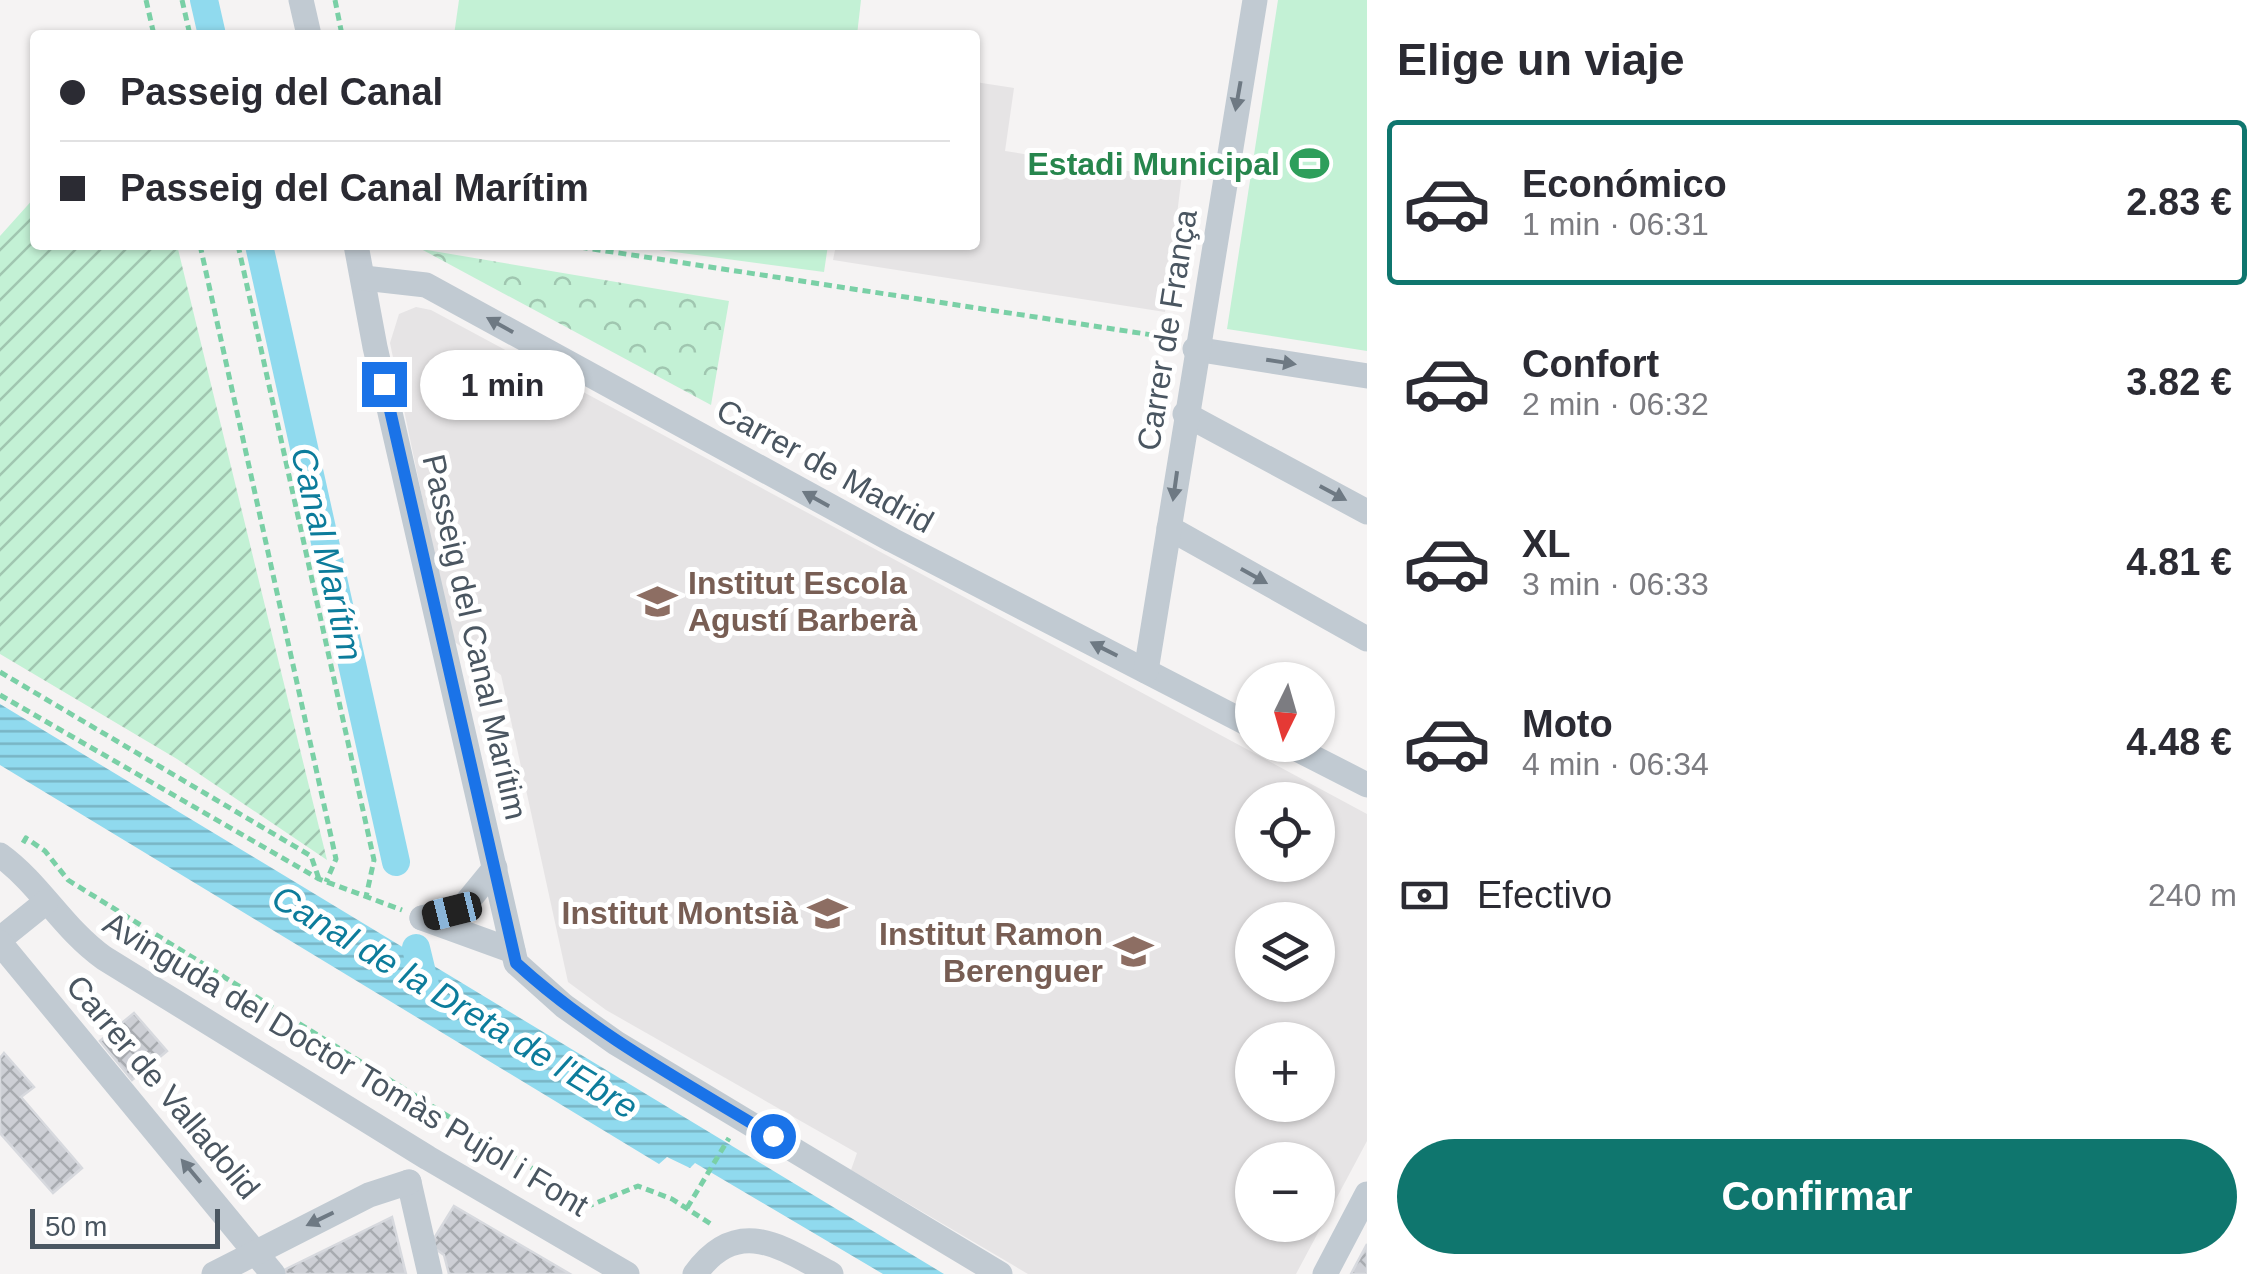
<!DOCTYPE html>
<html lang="es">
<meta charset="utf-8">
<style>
body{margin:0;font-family:Arial,sans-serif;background:#f7f7f7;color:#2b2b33;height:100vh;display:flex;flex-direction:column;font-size:38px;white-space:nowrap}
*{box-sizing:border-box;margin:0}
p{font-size:32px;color:#7c7c81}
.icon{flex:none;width:55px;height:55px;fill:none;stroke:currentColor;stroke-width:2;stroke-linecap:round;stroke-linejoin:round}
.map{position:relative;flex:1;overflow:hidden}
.sheet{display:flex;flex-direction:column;background:#fff;width:900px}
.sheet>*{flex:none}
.hud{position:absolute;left:30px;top:30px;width:950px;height:220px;border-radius:10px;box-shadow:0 2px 8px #0004;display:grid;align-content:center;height:220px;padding:0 30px;background:#fff}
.needle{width:65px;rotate:185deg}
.fabs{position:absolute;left:1235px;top:662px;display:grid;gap:20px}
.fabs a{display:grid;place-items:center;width:100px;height:100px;border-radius:50%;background:#fff;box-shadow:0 2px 8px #0004;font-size:50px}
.scale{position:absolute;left:30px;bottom:25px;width:190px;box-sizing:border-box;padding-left:10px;border:5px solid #4a5661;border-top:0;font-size:28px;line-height:35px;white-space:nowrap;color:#4a5661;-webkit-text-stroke:8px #fff;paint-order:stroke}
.end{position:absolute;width:45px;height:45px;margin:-22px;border:12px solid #1a73e8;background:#fff;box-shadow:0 0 0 5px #fff}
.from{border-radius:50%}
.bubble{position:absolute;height:70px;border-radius:35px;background:#fff;box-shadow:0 2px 8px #0004;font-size:32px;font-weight:700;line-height:70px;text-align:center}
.car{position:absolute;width:30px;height:60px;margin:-30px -15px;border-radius:12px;box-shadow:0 0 8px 2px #0007;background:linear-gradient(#222 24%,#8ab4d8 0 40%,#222 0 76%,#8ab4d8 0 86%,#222 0)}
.hud b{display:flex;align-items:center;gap:35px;height:95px;font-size:38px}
.hud b+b{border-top:2px solid #e1e1e2}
.hud i{width:25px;height:25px;background:#2b2b33}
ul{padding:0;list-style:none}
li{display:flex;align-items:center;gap:30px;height:165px;margin:0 20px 15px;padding:0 10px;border:5px solid transparent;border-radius:10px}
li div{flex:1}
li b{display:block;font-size:38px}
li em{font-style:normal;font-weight:700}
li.active{border-color:#0f766e}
li>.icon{width:90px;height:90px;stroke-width:1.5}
h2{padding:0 30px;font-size:45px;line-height:120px}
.pay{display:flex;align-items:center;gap:25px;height:110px;padding:0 30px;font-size:38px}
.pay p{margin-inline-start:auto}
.button{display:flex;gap:20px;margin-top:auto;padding:20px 30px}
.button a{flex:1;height:115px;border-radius:60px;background:#0f766e;color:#fff;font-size:40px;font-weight:700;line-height:115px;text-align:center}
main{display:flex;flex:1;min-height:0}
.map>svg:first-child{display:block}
.education{fill:#e6e4e5;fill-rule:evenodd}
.grass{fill:#c3f1d5}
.park{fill:url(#park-crowns)}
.garden{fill:url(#garden-furrows)}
.water{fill:url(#water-rules)}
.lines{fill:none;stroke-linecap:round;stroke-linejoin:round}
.canal{stroke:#90daee;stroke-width:28}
.building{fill:url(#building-cross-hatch);stroke:#d7d9de;stroke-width:2.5}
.path{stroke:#7ad0a6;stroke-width:5;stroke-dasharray:8 5;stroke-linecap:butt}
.minor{stroke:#c1cad2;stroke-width:25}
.oneway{fill:#6e7983}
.route{stroke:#1a73e8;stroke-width:12}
.labels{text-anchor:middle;stroke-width:10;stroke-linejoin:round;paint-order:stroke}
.leisure-label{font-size:32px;font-weight:bold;fill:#27864d;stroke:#fff;text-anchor:end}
.street-label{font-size:32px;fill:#4a5661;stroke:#fff}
.education-label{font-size:32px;font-weight:bold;fill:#785e54;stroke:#fff;text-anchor:end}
.water-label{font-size:35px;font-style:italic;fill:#0c7c9b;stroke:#fff}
</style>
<main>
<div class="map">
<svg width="1367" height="1274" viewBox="0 0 1367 1274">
<defs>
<pattern id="park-crowns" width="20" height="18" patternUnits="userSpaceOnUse" patternTransform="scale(2.5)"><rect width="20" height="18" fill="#c3f1d5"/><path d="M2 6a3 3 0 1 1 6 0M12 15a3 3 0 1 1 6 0" fill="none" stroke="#a0c6b0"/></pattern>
<pattern id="garden-furrows" width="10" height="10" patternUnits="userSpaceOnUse" patternTransform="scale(2.5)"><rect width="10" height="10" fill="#c3f1d5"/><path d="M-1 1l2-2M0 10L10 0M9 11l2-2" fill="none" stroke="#a0c6b0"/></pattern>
<pattern id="water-rules" width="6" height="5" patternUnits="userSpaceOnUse" patternTransform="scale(2.5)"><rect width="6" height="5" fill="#90daee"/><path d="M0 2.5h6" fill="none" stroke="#78b4c4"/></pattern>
<pattern id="building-cross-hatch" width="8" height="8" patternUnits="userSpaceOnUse" patternTransform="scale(2.5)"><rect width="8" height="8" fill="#cdcfd5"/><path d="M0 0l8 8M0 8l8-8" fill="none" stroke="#a8abb0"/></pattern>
</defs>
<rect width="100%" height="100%" fill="#f5f3f3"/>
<g class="education">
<path d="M975,82l39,6 -9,63 129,21 2,-5 46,7 -17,138 -332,-52 3,-15h139z"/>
<path d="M416,307l15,3 936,504v327l-71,133h-268l-177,-104 6,-17 -251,-143 -38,-28 -67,-307 -49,-35 -62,-297 9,-29zM1252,800h66v65h-66zM1252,920h66v65h-66zM1252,1040h66v65h-66zM1252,1160h66v65h-66z"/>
</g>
<g class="grass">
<path d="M459,0h402l-4,35h-403z"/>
<path d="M1278,0h89v351l-140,-22z"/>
<path d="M622,245h206l-4,27z"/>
</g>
<path class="park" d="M421,249l308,52 -18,104z"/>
<path class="garden" d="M35,197v48h142l150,615 -150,-101 -177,-105v-418z"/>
<path class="water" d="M0,704l944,570h-61l-188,-111 -5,5 -23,-11 -8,7 -659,-399z"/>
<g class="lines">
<g class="canal">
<path d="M204,0l8,35"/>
<path d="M259,245l137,617"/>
<path d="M416,948l10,41"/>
</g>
</g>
<g class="building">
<path d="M134,1013l33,38 -35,29 -32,-39z"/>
<path d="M4,1053l30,34 -13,10 61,71 -29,25 -53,-60v-75z"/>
<path d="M454,1206l116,68h-121l-5,-19 -14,-10z"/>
<path d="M392,1217l14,57h-120l-2,-4z"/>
<path d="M1367,1244v30h-16z"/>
</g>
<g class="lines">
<g class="path">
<path d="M146,0l8,35"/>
<path d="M182,0l8,35"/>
<path d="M335,0l7,35"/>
<path d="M200,245l136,614 -10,23"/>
<path d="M238,245l136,615 -8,37"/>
<path d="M567,245l605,93"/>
<path d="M0,672l311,184 8,23"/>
<path d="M0,695l319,184 83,31"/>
<path d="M23,843l3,-5 19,13 23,29 523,325 47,-19 34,13 42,27"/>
<path d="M687,1208l42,-70"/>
</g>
<g class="minor">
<path d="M301,0l8,35"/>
<path d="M356,245l19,102 141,616 48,43 52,37 384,231"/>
<path d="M364,278l62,7 466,255 360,186"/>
<path d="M1195,349l172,27"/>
<path d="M1185,414l182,98"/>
<path d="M1169,528l198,111"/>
<path d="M1146,671l109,-671"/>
<path d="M1289,745l78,40"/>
<path d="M0,855c40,29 63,74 104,103l324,200 199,116"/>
<path d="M422,918l91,33"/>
<path d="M422,918l41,-11 32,-39"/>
<path d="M0,939l46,-37"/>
<path d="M0,943l273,331"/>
<path d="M409,1182l21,92"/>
<path d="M214,1274l155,-79 40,-13"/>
<path d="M695,1274c43,-59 86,-27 136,0"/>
<path d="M1325,1274l42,-80"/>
</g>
</g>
<defs><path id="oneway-solid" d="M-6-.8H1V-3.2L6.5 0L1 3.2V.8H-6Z" transform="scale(2.5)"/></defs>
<g class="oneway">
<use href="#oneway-solid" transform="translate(1238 96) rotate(100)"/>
<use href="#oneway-solid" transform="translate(500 325) rotate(-151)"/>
<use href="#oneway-solid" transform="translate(1281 362) rotate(9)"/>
<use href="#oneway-solid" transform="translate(1175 486) rotate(98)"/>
<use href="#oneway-solid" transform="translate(1333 493) rotate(28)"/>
<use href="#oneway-solid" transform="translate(816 499) rotate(-151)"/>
<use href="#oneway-solid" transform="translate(1254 576) rotate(29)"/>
<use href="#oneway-solid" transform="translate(1104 649) rotate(-153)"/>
<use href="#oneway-solid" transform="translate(191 1171) rotate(-130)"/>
<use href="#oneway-solid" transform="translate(320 1219) rotate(154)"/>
</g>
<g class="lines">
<path class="route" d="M384,384l132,579c78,71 168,119 257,173"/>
</g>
<defs>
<symbol id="stadium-bare" viewBox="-9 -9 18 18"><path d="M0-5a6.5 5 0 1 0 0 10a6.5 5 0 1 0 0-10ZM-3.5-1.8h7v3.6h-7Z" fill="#2e9e5b" stroke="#fff" stroke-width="2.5" paint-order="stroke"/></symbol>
<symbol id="school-bare" viewBox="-9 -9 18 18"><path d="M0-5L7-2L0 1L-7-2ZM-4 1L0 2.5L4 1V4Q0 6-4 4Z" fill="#8d6e63" stroke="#fff" stroke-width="2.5" paint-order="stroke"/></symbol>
</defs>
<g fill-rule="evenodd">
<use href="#stadium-bare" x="1282" y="136" width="55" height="55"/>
<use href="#school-bare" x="630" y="574" width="55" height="55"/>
<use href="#school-bare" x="800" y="886" width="55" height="55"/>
<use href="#school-bare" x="1106" y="924" width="55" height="55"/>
</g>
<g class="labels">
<g class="leisure-label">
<text x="1280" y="175">Estadi Municipal</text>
</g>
<g class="street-label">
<text transform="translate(1167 330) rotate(-81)" y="11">Carrer de França</text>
<text transform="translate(825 466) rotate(29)" y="11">Carrer de Madrid</text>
<text transform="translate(475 637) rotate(77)" y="11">Passeig del Canal Marítim</text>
<text transform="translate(346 1064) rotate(31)" y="11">Avinguda del Doctor Tomàs Pujol i Font</text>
<text transform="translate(163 1087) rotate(50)" y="11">Carrer de Valladolid</text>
</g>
<g class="education-label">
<text x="688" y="594" text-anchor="start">Institut Escola<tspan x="688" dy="37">Agustí Barberà</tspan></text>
<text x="798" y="924">Institut Montsià</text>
<text x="1103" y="945">Institut Ramon<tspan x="1103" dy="37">Berenguer</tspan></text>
</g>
<g class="water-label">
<text transform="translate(327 554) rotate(77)" y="12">Canal Marítim</text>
<text transform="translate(455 1002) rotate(31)" y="12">Canal de la Dreta de l'Ebre</text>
</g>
</g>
</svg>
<div class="fabs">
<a><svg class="needle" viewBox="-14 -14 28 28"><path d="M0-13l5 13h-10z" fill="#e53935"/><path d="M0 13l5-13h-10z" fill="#7c7c81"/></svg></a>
<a><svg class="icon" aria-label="locate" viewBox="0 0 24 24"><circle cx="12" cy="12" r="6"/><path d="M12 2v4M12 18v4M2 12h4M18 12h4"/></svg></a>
<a><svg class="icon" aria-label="layers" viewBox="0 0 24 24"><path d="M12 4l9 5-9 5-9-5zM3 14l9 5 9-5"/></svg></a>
<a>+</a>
<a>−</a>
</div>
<div class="scale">50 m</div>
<i class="end from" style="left:773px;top:1136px"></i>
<i class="end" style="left:384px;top:384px"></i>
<div class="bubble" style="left:420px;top:350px;width:165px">1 min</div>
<i class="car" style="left:452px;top:911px;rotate:256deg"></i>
<div class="hud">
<b><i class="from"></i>Passeig del Canal</b>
<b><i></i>Passeig del Canal Marítim</b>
</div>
</div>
<section class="sheet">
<h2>Elige un viaje</h2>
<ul>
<li class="active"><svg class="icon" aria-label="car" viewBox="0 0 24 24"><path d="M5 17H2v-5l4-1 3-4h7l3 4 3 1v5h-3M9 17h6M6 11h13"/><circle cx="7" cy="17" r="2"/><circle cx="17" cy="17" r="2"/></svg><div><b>Económico</b><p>1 min · 06:31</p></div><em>2.83 €</em></li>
<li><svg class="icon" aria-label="car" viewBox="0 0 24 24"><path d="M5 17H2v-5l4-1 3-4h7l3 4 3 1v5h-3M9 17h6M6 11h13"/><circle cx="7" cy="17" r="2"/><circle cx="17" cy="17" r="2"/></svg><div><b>Confort</b><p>2 min · 06:32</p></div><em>3.82 €</em></li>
<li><svg class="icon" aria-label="car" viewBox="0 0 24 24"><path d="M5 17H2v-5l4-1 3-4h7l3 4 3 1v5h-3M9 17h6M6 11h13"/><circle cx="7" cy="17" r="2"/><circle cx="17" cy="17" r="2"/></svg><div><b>XL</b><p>3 min · 06:33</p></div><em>4.81 €</em></li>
<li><svg class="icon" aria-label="car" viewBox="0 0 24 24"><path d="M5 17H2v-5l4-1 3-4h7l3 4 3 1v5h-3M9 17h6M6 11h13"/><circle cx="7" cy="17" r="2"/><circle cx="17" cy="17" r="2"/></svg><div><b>Moto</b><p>4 min · 06:34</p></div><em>4.48 €</em></li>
</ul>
<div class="pay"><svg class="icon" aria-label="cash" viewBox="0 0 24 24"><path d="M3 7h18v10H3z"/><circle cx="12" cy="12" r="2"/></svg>Efectivo<p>240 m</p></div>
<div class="button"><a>Confirmar</a></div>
</section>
</main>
